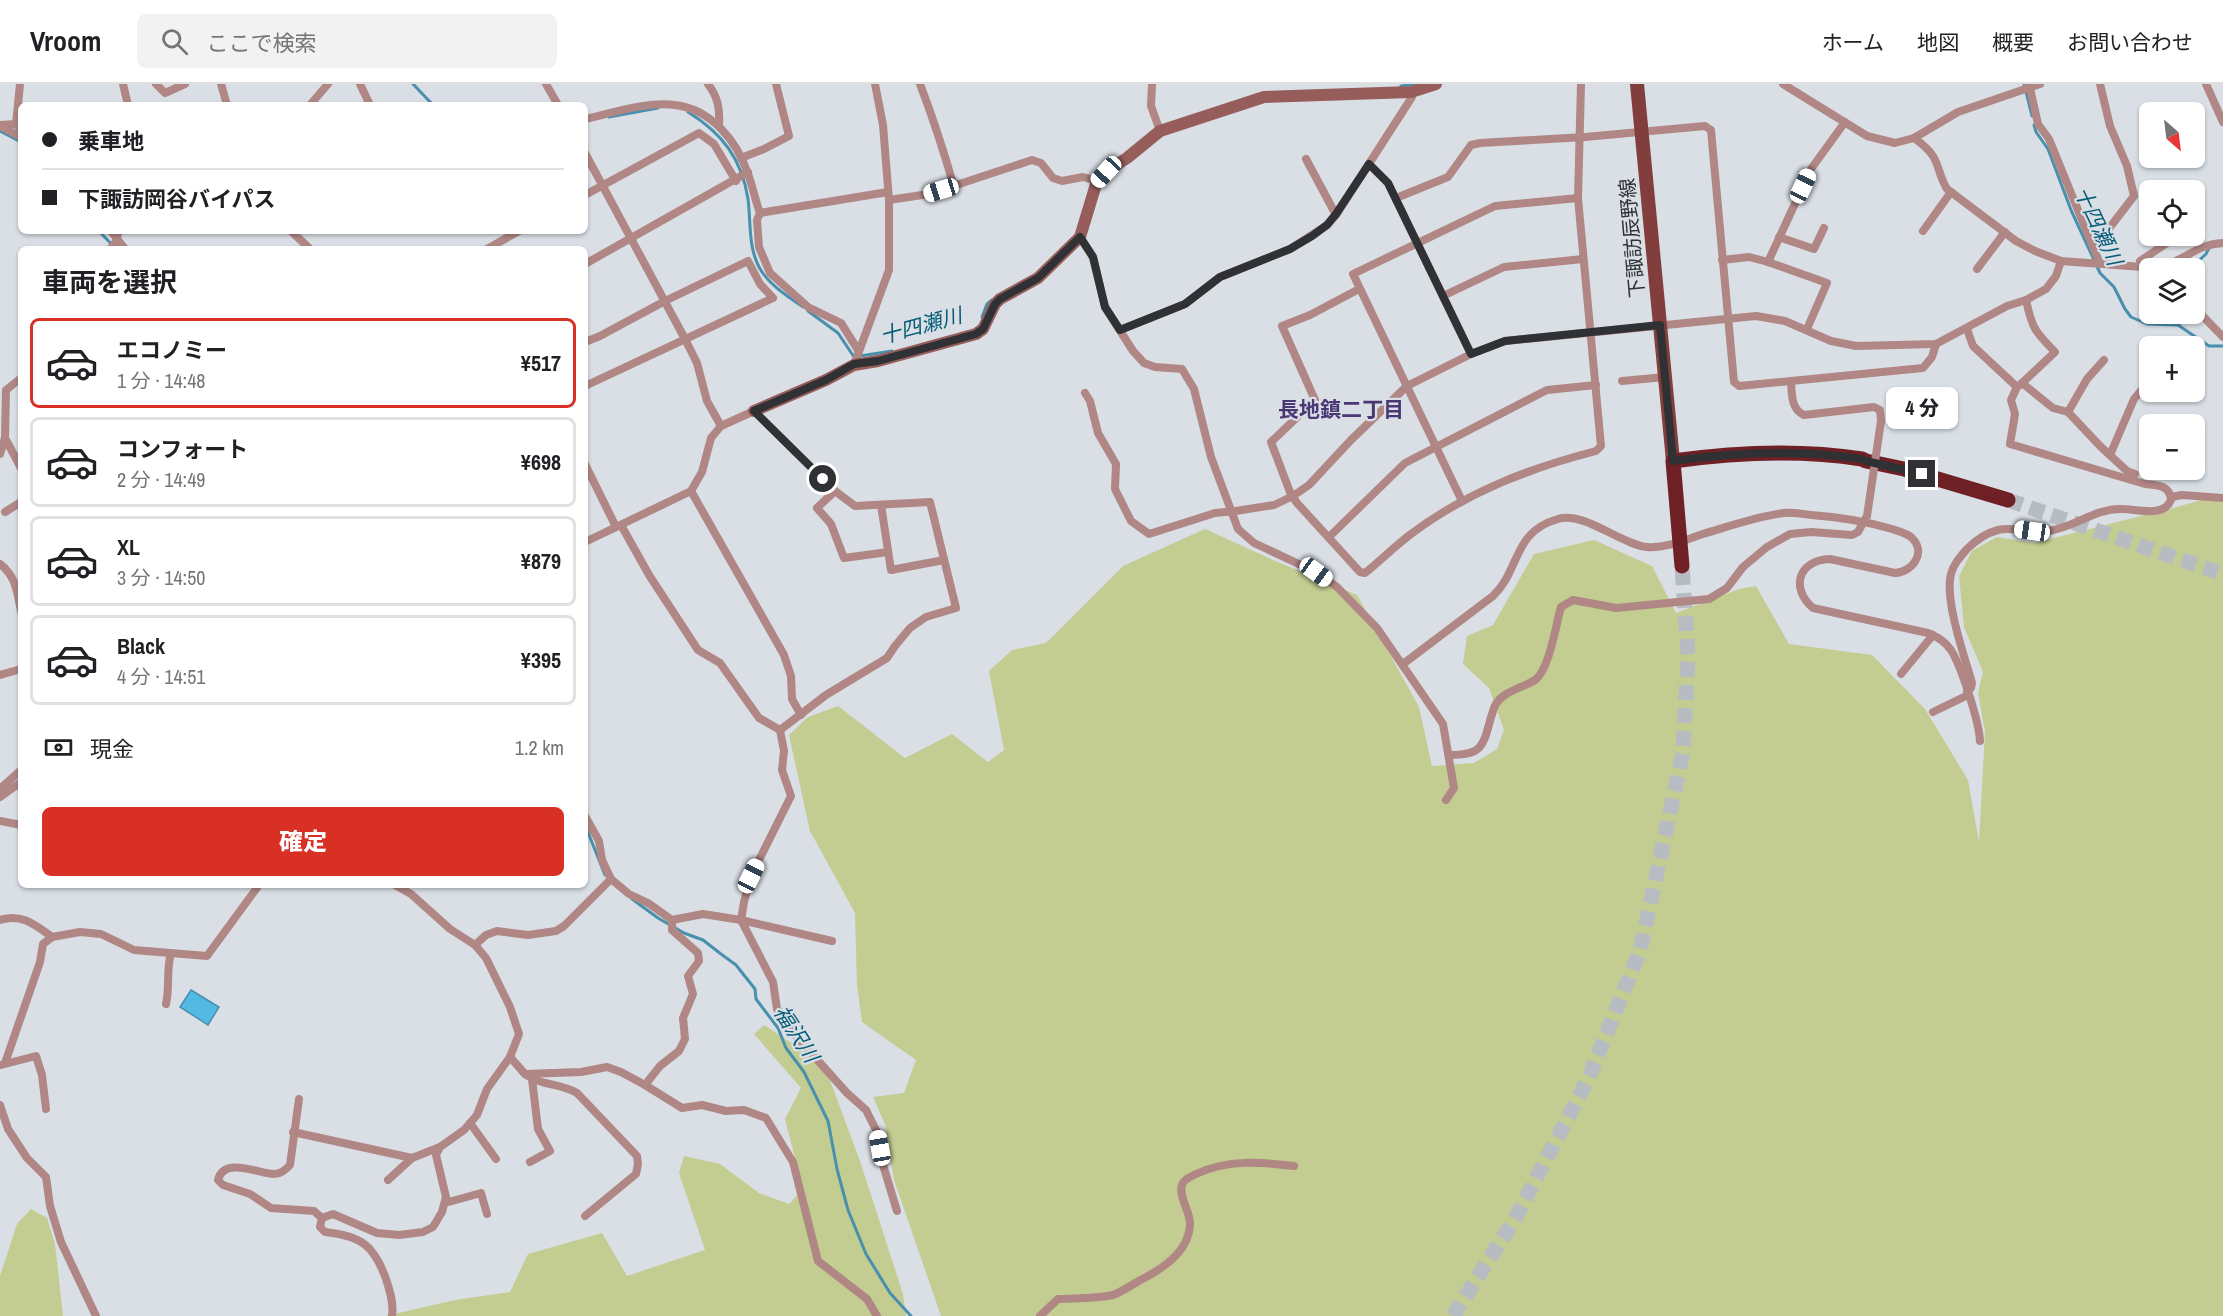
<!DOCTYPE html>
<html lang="ja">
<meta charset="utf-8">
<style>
body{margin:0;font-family:"Archivo Narrow","Noto Sans JP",sans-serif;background:#f2f2f2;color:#202124;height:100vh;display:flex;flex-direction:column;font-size:22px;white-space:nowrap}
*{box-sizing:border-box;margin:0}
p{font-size:20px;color:#757577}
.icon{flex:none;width:33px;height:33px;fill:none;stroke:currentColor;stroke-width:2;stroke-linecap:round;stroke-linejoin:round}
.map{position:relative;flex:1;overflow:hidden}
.details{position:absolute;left:18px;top:162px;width:570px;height:642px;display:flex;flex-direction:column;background:#fff;border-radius:9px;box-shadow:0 2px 4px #0004}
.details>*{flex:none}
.guide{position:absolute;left:18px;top:18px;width:570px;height:132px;border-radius:9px;box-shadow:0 2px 4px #0004;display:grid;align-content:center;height:132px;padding:0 24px;background:#fff}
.needle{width:39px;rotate:152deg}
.tools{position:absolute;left:2139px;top:18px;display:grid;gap:12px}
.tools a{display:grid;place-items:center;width:66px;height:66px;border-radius:9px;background:#fff;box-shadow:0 2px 4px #0004;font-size:30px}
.end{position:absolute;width:27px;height:27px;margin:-14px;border:8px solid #2f3134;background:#fff;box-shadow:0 0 0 3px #fff}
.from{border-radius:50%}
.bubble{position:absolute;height:42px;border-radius:9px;background:#fff;box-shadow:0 2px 4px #0004;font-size:20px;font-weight:800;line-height:42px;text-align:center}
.car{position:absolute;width:18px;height:36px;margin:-18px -9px;border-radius:8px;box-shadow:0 0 4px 2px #0007;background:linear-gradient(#fff 24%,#345 0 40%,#fff 0 76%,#345 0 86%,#fff 0)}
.guide b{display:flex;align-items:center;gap:21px;height:57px;font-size:22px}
.guide b+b{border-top:2px solid #e0e0e0}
.guide i{width:15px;height:15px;background:#202124}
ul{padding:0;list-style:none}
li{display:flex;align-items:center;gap:18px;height:90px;margin:0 12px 9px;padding:0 12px;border:3px solid #e0e0e0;border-radius:9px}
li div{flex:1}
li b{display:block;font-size:22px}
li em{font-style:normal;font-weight:800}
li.current{border-color:#d93025}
li>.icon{width:54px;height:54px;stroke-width:1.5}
h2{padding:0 24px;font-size:27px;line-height:72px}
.pay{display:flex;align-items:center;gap:15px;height:66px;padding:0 24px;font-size:22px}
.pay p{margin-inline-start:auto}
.button{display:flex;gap:12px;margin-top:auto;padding:12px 24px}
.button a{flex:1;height:69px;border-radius:9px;background:#d93025;color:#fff;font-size:24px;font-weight:800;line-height:69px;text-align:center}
header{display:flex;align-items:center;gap:36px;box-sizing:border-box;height:84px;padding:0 30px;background:#fff;border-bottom:2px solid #e0e0e0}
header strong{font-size:28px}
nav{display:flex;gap:33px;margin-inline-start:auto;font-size:21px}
.search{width:420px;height:54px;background:#f2f2f2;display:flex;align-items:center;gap:15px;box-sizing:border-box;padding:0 21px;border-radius:9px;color:#757577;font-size:22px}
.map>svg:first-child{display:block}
.green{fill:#c3cc91}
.water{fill:#52b9e2;stroke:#4890ae;stroke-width:1.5}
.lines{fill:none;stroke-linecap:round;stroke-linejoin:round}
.stream{stroke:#4890ae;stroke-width:3}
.highway-tunnel{stroke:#b7bcc2;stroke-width:15;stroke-dasharray:15 8;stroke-linecap:butt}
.street{stroke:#b08785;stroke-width:8}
.secondary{stroke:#965d5b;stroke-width:12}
.primary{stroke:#823e3d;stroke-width:14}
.highway{stroke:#6f2024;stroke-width:15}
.street-bridge{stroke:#b08785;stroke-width:8}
.route{stroke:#2f3134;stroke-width:8}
.labels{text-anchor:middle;stroke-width:4.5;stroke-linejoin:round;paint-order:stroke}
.street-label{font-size:20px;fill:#2f3134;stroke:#d9dfe5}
.water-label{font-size:21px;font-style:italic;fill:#085e7a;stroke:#d9dfe5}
.neighbourhood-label{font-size:21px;font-weight:bold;fill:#4a3875;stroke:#d9dfe5}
</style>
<header>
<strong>Vroom</strong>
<div class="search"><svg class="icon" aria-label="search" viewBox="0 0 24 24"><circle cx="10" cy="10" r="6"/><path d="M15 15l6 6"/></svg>ここで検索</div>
<nav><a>ホーム</a><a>地図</a><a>概要</a><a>お問い合わせ</a></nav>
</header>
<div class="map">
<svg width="2223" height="1232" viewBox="0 0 2223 1232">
<rect width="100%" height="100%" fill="#d9dfe5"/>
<g class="green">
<path d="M2223,410v822h-1282l-47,-136 -9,-56 -12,-27 31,-4 12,-33 -54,-38 -5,-37 -2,-72 -45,-82 -21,-96 19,-18 30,-11 67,52 47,-24 36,28 16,-12 -15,-79 23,-21 34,-7 77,-77 82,-37 68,31 84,35 62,112 13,59 42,-3 23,-14 7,-19 -15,-42 -26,-24 4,-28 26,-11 41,-71 60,-14 58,26 24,47 63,-24 17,-3 33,58 83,11 53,54 43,71 11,62 6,-110 -7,-39 5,-21 -19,-45 -5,-51 13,-25 25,-14 37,6 115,-29h9l15,-6z"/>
<path d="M764,941l60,39 36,97 43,133 3,22h-520l69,-16 55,-8 18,-38 74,-21 25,43 78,-26 -26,-77 5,-17 36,8 39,29 30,11 14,-15 -18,-70 16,-31 -47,-54z"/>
<path d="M31,1125l16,9 8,26 8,72h-63v-40l17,-52z"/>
</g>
<path class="water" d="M191,906l28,17 -11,18 -28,-18z"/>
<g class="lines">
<g class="stream">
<path d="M413,0l20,21"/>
<path d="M2024,0l8,32"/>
<path d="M1401,2l14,-2"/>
<path d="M688,28c34,21 54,47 60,87 3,23 0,47 11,68 9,17 28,29 44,40"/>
<path d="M609,33l49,-9"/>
<path d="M2034,41l2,7 12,17 23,61 29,63 14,14 11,22 6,8 16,7 31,1 31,21h14"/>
<path d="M0,47l21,11"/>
<path d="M99,147l17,18"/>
<path d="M2191,184l15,-14 3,-6"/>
<path d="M808,227l30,22 16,24 38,-6"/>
<path d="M982,233l5,-13 5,-4"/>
<path d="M2179,240l8,-10"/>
<path d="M585,741l20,50"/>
<path d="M632,815l26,19 26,15 19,7 18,14 15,11 19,24 1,10 22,29 8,20 18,24 24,49 9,48 11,41 18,44 24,39 21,23"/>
</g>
<g class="highway-tunnel">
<path d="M2008,416l215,74"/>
<path d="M1453,1232l63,-99 72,-138 52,-128 43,-199 5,-96 -6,-90"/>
</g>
<g class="street">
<path d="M123,0l5,21"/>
<path d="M156,0l9,9 20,-9"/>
<path d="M221,0l6,21"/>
<path d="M360,0l10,21"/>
<path d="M546,0l12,21"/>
<path d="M708,0c10,13 12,25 11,42"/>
<path d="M920,0c13,34 24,68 34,103"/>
<path d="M1152,0l-1,22 9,25"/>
<path d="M1783,0l84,52 28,7 19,-5 44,-26 82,-28"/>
<path d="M2029,0l9,40 11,15 51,125"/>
<path d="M2206,0l17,38"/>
<path d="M310,21l18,-21"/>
<path d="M585,35c27,-6 63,-18 90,-14 36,4 62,36 73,69 5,13 7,26 12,39l128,-21"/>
<path d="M16,40l4,-40"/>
<path d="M0,41l16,-1 5,6"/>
<path d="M0,42l21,11"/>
<path d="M1914,54c7,5 14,10 19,18 6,10 7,22 14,33l69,52 19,10 26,10 95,7c25,-4 39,-24 67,-25"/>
<path d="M585,69l100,186 12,24 10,38 14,25"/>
<path d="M741,74l23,-9 25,-13 -13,-52"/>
<path d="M1306,75l30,56"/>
<path d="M1369,80l19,19 83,171"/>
<path d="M585,111l114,-62 15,11 22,37"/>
<path d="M1396,114l52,-21 23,-32 9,-2 105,-6 120,-11 6,4 23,252 5,4 184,-18 9,-11 4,-13"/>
<path d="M889,116l40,-6 103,-34 9,3 12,15 9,3 21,-4 14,4"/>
<path d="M760,129l-3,7 2,27 11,26 38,34 33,16 17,27"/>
<path d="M111,147l14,18"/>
<path d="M291,147l19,18"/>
<path d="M1923,147l28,-39"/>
<path d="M1080,153l13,20 12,50 28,44 11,12 11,4 27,2 12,20 17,68 27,72 16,14 62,29 21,15 40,41 66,96 11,64 -8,12"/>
<path d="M1779,153l35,12 10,-21"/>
<path d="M2094,164l40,-52 -7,-30 -17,-40 -10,-42"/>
<path d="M110,165l5,-6 4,-12"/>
<path d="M487,165l32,-18"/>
<path d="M1722,176l27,-3 19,5 59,21 -20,46"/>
<path d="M1768,178l43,-93 34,-47"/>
<path d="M585,180l163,-92"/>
<path d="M2144,183l-4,-6 33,-22"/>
<path d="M1977,185l28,-37"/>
<path d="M1359,205l-49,26 -28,11 33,74 -44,42 19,50 7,11 63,69 5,1c16,-13 30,-27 46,-39 56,-42 119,-66 185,-83l5,-5 -23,-248 3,-114"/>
<path d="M1443,212l61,-29 79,-8"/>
<path d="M2194,223l29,30"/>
<path d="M1967,245l6,17 44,41 -6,13 4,14 -5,30 135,40c12,1 25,1 26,16 -7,18 -34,9 -49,9 -27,-1 -48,19 -74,22 -17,3 -33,-5 -50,-1 -12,3 -22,10 -31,19 -8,9 -16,18 -17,31 -3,27 14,75 22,103l-1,5 -4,3"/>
<path d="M1120,246l65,-26 35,-27 70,-28 37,-24 9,-10 76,-118 -1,-5"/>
<path d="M585,258l15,-6 65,-35 83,-40 12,23 13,14 -188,88"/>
<path d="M854,281l35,-95v-70l-6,-75 -8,-41"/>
<path d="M1622,297l43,-4"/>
<path d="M1791,298c1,13 0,27 13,33l70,-8 6,3 1,11"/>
<path d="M2022,299l31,25 15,4 32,34 27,25 8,3 -3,6"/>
<path d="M2020,301l35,-33c-20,-20 -23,-24 -29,-52"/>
<path d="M1085,309l5,8 8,32 18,31 -1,25 16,32 18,13 66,-21 21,-2 38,-6 19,-9 16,-11 42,-45 56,-54 64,-32 34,-13 251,-25 29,5 46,20 25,5 80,-2 71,-38 19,-6 20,-11 10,-13 5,-15"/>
<path d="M2068,328l19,-33 17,-19"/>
<path d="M5,354l16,30"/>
<path d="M0,370l5,-16 1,-48 15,-12"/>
<path d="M2110,371l24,-56 16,-19"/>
<path d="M585,380l31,63"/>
<path d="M691,407l93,164 7,21 1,23 9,16"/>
<path d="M835,407l-18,17 14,16 13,34 44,-6"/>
<path d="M2171,413l11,-2 41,3"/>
<path d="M1462,417l-109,-227 142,-68 83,-8"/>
<path d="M881,421l10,65 53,-10"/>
<path d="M5,428l16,-10"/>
<path d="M621,441l28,50 49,75 22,13 39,55 21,12"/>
<path d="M1329,453l76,-74 142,-73 49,-5"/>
<path d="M585,458l106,-51 11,-19 9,-34 10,-12 33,-15 81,80 20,15 75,-4 26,106 -30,9 -16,11 -15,18 -8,12 -61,37 -46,35"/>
<path d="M0,480c16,12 17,28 21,47"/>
<path d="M1403,580l90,-68c28,-27 19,-64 65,-77 26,-8 64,26 89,28 22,2 46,-11 66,-16 23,-7 47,-15 71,-18 9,-1 18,1 27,2 28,2 54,6 81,14 6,2 15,4 20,9 15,15 0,34 -17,35l-65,-14c-32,1 -40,29 -17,49l115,25c9,4 17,8 23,17 10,16 28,71 29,91"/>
<path d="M1901,590l32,-39"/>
<path d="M0,591l21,-6"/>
<path d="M1933,628l35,-17"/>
<path d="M780,646l4,21 -2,19 9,26 -40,80 -7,26 -3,18 32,62 4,27 18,26 52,58 19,17 11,22 6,33 14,46"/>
<path d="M1449,671c33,0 34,-8 42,-38 2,-4 2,-9 5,-13 8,-13 26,-16 39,-24 14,-9 21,-56 26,-73l12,-7 43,8 93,-9 18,-11 16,-21 24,-20 23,-13 21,-2 41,3 6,-3 7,-13"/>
<path d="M0,705l21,-19"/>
<path d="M0,713l21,-15"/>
<path d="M585,732l14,25 3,19 9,19 18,15 19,9 24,17 31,-6 38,6 91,21"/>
<path d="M0,737l21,4"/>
<path d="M0,836c22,-7 35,5 52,17"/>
<path d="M475,861l11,-10 11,-4 31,4 28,-4 8,-5 47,-47"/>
<path d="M166,920c4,-17 0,-34 5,-51"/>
<path d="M510,973l15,17 56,-2 26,-5 14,5 24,13 37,23 20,-3 24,6 18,-1 22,8 27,44 25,99 49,38 10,17"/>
<path d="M5,979l35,-101 3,-18 9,-7 28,-5 21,2 33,16 73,6 52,-71"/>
<path d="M1,981l35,-9 6,19 4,34"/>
<path d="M525,990c16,12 35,9 52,19l60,63 1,8 -2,10 -51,42"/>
<path d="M645,1001l15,-19 19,-15 6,-12 -2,-21 10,-24 -5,-18 11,-15 -1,-8 -26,-23v-10"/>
<path d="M299,1015l-9,66c-5,5 -9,9 -16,9 -15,0 -50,-18 -56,6l5,5 27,9 21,14 43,3 8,7"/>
<path d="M0,1021l8,24 19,29 19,19 4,29 11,36 35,74"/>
<path d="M470,1039l26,36"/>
<path d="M293,1048l119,26 28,-11"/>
<path d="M530,1078l20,-11 -12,-22 -6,-50"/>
<path d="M388,1096l24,-22"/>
<path d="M445,1119l36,-10 6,21"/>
<path d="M392,1232c2,-12 -2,-25 -6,-37 -12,-34 -25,-43 -61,-47l-5,-5 2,-9 11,-4 44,19 22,2 24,-3 10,-5 9,-15 4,-15 -10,-42 4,-8 24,-17 13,-15 10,-26 23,-32 9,-23 -9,-27 -24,-49 -11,-13 -25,-16 -39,-35 -16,-9"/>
<path d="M1040,1232l18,-17c18,-1 37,0 55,-4 8,-3 16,-8 24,-13 23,-12 51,-28 53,-57 1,-13 -12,-28 -8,-40 2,-6 8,-8 14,-11 32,-15 64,-12 98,-8"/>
</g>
<path class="secondary" d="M754,327l72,-31 28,-15 24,-4 98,-27 7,-5 12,-25 5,-5 38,-21 42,-41 17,-56 8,-9 22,-14 33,-27 104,-34 147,-5 25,-8"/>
<path class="primary" d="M1637,0l36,377"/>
<path class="highway" d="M1682,482l-9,-105c64,-9 126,-12 189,-2l4,2 38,8 104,31"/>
<path class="street-bridge" d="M1867,432l14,-95"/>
</g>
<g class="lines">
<path class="route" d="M823,395l-69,-68 72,-31 28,-16 24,-3 98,-27 7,-5 12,-25 5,-5 38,-21 42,-41 13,20 12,50 15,23 65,-26 35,-27 70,-28 22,-13 15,-11 9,-11 33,-50 19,19 83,171 34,-13 155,-16 13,136c64,-9 126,-12 189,-2l4,2 56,13"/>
</g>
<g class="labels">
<g class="street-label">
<text transform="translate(1632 154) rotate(-95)" y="7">下諏訪辰野線</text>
</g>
<g class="water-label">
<text transform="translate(2098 142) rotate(65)" y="7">十四瀬川</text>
<text transform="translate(921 242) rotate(-15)" y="7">十四瀬川</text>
<text transform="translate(796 950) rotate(57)" y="7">福沢川</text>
</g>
<g class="neighbourhood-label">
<text x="1341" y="333">長地鎮二丁目</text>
</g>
</g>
</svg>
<div class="tools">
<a><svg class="needle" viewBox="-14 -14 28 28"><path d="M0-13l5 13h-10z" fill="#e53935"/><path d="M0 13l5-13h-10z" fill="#757577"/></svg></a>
<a><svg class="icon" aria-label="locate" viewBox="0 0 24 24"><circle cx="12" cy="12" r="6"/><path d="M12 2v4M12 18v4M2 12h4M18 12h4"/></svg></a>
<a><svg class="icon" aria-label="layers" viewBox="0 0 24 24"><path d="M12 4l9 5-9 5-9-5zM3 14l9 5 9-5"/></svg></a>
<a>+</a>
<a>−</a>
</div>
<i class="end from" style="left:823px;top:395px"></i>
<i class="end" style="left:1922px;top:390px"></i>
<div class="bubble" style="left:1886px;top:303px;width:72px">4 分</div>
<i class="car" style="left:1106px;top:88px;rotate:223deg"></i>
<i class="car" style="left:1803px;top:102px;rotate:25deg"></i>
<i class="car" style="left:941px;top:106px;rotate:253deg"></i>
<i class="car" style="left:2032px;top:447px;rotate:278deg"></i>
<i class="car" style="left:1316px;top:488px;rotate:126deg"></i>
<i class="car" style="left:751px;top:792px;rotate:26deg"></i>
<i class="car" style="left:880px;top:1064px;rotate:350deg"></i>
<div class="guide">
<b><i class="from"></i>乗車地</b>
<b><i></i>下諏訪岡谷バイパス</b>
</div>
<section class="details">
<h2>車両を選択</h2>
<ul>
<li class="current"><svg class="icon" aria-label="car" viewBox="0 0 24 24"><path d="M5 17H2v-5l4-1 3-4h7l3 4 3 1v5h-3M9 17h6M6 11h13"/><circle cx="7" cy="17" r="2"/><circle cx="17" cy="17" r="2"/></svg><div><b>エコノミー</b><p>1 分 · 14:48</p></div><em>¥517</em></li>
<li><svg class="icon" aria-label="car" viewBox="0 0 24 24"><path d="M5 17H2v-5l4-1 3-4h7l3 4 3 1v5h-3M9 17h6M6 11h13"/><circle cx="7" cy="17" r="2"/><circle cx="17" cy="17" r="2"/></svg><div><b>コンフォート</b><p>2 分 · 14:49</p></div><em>¥698</em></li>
<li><svg class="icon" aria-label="car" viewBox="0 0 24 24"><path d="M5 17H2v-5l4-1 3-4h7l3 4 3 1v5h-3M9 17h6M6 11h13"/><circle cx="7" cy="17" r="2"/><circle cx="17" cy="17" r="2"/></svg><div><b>XL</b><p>3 分 · 14:50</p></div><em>¥879</em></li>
<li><svg class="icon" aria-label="car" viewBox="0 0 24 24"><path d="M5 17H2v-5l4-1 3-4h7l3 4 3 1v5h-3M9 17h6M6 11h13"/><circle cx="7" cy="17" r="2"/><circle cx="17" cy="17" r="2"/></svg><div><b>Black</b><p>4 分 · 14:51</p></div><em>¥395</em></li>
</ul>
<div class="pay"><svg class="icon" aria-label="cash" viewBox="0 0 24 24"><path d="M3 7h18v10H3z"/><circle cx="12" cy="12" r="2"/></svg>現金<p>1.2 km</p></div>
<div class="button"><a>確定</a></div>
</section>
</div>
